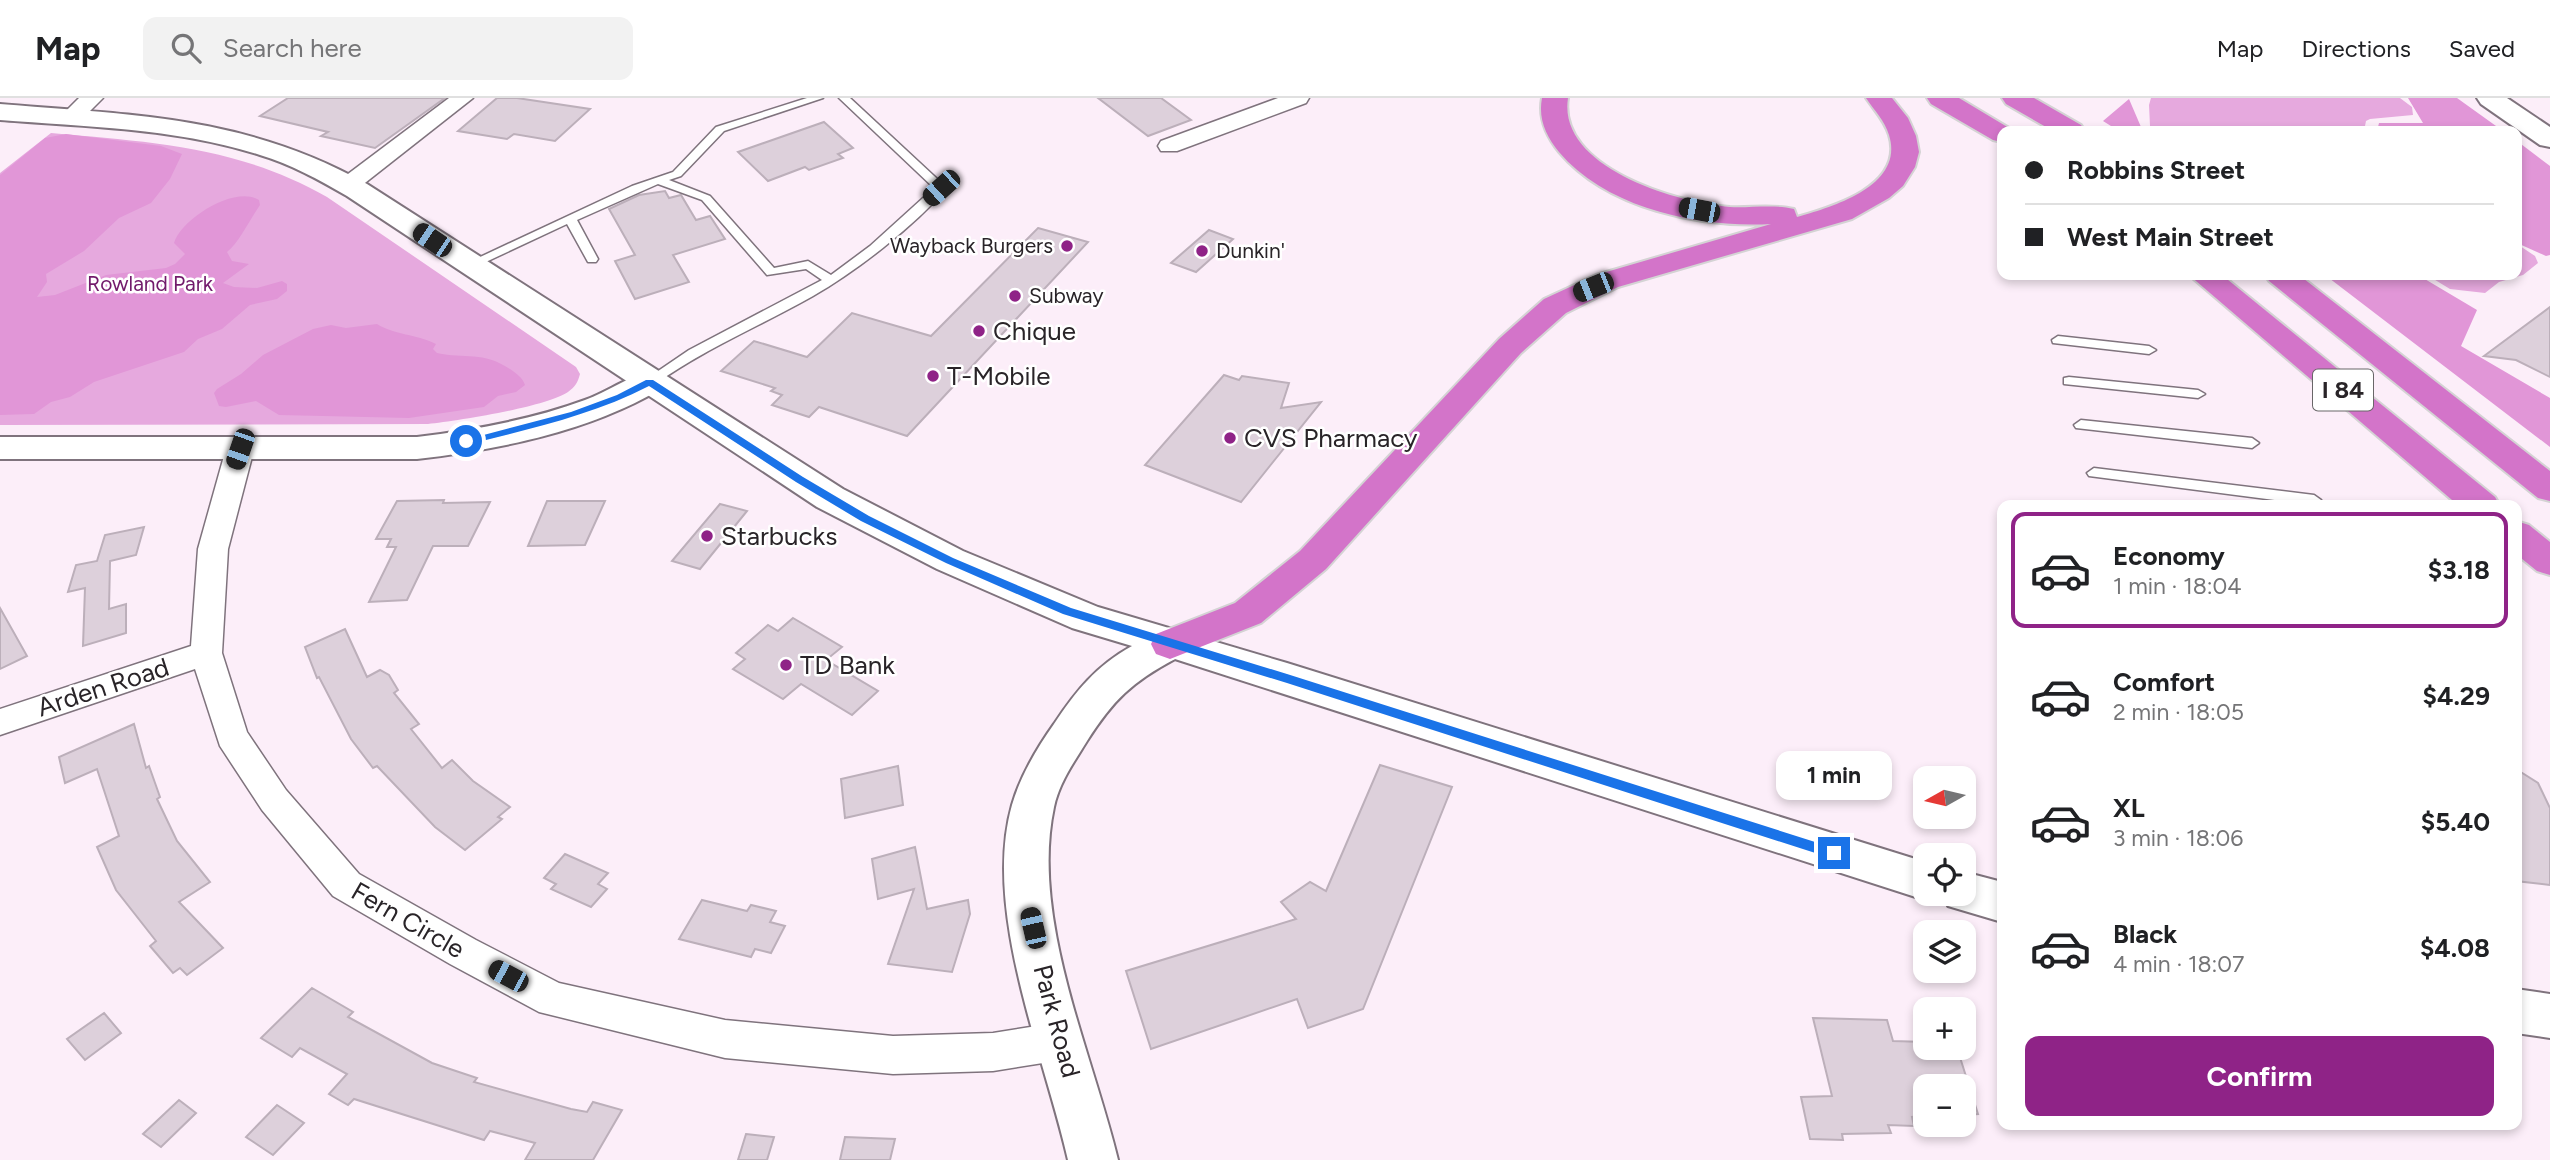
<!DOCTYPE html>
<meta charset="utf-8">
<style>
body{margin:0;font-family:Figtree,sans-serif;background:#f2f2f2;color:#202124;height:100vh;display:flex;flex-direction:column;font-size:26px;white-space:nowrap}
*{box-sizing:border-box;margin:0}
p{font-size:23px;color:#757577}
.icon{flex:none;width:38px;height:38px;fill:none;stroke:currentColor;stroke-width:2;stroke-linecap:round;stroke-linejoin:round}
.map{position:relative;flex:1;overflow:hidden}
.details{position:absolute;left:1997px;top:402px;width:525px;height:630px;display:flex;flex-direction:column;background:#fff;border-radius:14px;box-shadow:0 4px 10px #0003}
.details>*{flex:none}
.guide{position:absolute;left:1997px;top:28px;width:525px;height:154px;border-radius:14px;box-shadow:0 4px 10px #0003;display:grid;align-content:center;height:154px;padding:0 28px;background:#fff}
.needle{width:46px;rotate:262deg}
.tools{position:absolute;left:1913px;top:668px;display:grid;gap:14px}
.tools a{display:grid;place-items:center;width:63px;height:63px;border-radius:14px;background:#fff;box-shadow:0 4px 10px #0003;font-size:35px}
.end{position:absolute;width:32px;height:32px;margin:-16px;border:9px solid #1a73e8;background:#fff;box-shadow:0 0 0 4px #fff}
.from{border-radius:50%}
.bubble{position:absolute;height:49px;border-radius:14px;background:#fff;box-shadow:0 4px 10px #0003;font-size:23px;font-weight:700;line-height:49px;text-align:center}
.car{position:absolute;width:21px;height:42px;margin:-21px -10px;border-radius:9px;box-shadow:0 0 5px 2px #0007;background:linear-gradient(#222 24%,#8ab4d8 0 40%,#222 0 76%,#8ab4d8 0 86%,#222 0)}
.guide b{display:flex;align-items:center;gap:24px;height:66px;font-size:26px}
.guide b+b{border-top:2px solid #e0e0e0}
.guide i{width:18px;height:18px;background:#202124}
ul{padding:12px 0 0;list-style:none}
li{display:flex;align-items:center;gap:21px;height:116px;margin:0 14px 10px;padding:0 14px;border:4px solid transparent;border-radius:14px}
li div{flex:1}
li b{display:block;font-size:26px}
li em{font-style:normal;font-weight:700}
li.active{border-color:#8f2387}
li>.icon{width:63px;height:63px;stroke-width:1.5}
.primary-button{display:flex;gap:14px;margin-top:auto;padding:14px 28px}
.primary-button a{flex:1;height:80px;border-radius:14px;background:#8f2387;color:#fff;font-size:28px;font-weight:700;line-height:80px;text-align:center}
header{display:flex;align-items:center;gap:42px;box-sizing:border-box;height:98px;padding:0 35px;background:#fff;border-bottom:2px solid #e0e0e0}
header strong{font-size:33px}
nav{display:flex;gap:38px;margin-inline-start:auto;font-size:24px}
.search{width:490px;height:63px;background:#f2f2f2;display:flex;align-items:center;gap:18px;box-sizing:border-box;padding:0 24px;border-radius:14px;color:#757577;font-size:26px}
.map>svg:first-child{display:block}
.green{fill:#e6a9de}
.forest{fill:#e196d7}
.building{fill:#ddd0db;stroke:#bcafba;stroke-width:2}
.lines{fill:none;stroke-linecap:round;stroke-linejoin:round}
.service-casing{stroke:#7f737d;stroke-width:3}
.minor-casing{stroke:#7f737d;stroke-width:3}
.tertiary-casing{stroke:#7f737d;stroke-width:4}
.secondary-casing{stroke:#7f737d;stroke-width:4}
.motorway-casing{stroke:#d4d3d4;stroke-width:4}
.service{fill:#fff;fill-rule:evenodd}
.minor{fill:#fff;fill-rule:evenodd}
.tertiary{fill:#fff;fill-rule:evenodd}
.secondary{fill:#fff;fill-rule:evenodd}
.motorway{fill:#d374c9;fill-rule:evenodd}
.route{fill:#1a73e8}
.poi-dot{fill:#8f2387;stroke:#fff;stroke-width:2.5}
.labels{text-anchor:middle;stroke-width:5;stroke-linejoin:round;paint-order:stroke}
.far-poi-label{font-size:21px;fill:#292428;stroke:#fff;text-anchor:start}
.far-park-label{font-size:21px;fill:#721a6b;stroke:#fff}
.shield{fill:#fff;stroke:#696668;stroke-width:2}
.shield-label{font-size:24px;font-weight:bold;fill:#292428}
.poi-label{font-size:26px;fill:#292428;stroke:#fff;text-anchor:start}
.street-label{font-size:26px;fill:#292428;stroke:#fff}
</style>
<header>
<strong>Map</strong>
<div class="search"><svg class="icon" aria-label="search" viewBox="0 0 24 24"><circle cx="10" cy="10" r="6"/><path d="M15 15l6 6"/></svg>Search here</div>
<nav><a>Map</a><a>Directions</a><a>Saved</a></nav>
</header>
<div class="map">
<svg width="2550" height="1062" viewBox="0 0 2550 1062">
<rect width="100%" height="100%" fill="#fceef9"/>
<g class="green">
<path d="M2151,0h249l12,9 1,8 -43,4 -4,2 -2,10h-207l-7,-5 -1,-21z"/>
<path d="M51,35c99,9 187,13 276,64l249,170 4,7c-2,8 -5,13 -12,18 -22,15 -111,29 -140,32l-428,1v-252z"/>
<path d="M2517,146l18,12 3,7 -15,12 -24,7 -14,11 -35,-4 -23,-14h89z"/>
</g>
<g class="forest">
<path d="M2408,0h49l46,33h-126l2,-8h44z"/>
<path d="M2129,1l12,28 9,4h-31l-16,-10z"/>
<path d="M66,36l95,12 21,8 -12,25 -19,24 -32,15 -35,33 -38,23 1,8 -10,15 18,-2 51,-20 60,-7 9,-4 10,-10 -11,-11c7,-24 61,-58 85,-43l1,5c-10,14 -21,38 -33,47l5,9 17,3 -26,19 11,4 23,1 25,-7 5,3v7l-10,8 -27,6 -28,24 -24,10 -14,13 -90,30 -24,15 -19,5 -17,12 -34,1v-240l45,-37z"/>
<path d="M2517,43l33,25v89l-4,1 -29,-13z"/>
<path d="M2325,177h93l59,35 -16,36 89,52v49z"/>
<path d="M377,226c17,11 40,10 59,20l-3,5 4,4c28,6 46,-2 73,16 7,5 12,8 15,16l-9,7 -18,4 -14,11 -75,11 -130,-3 -23,-14 -30,6 -7,-1 -5,-13 3,-4 24,-15 22,-19 50,-26 18,-4 15,3z"/>
</g>
<g class="building">
<path d="M288,0h157l-70,50 -54,-12 7,-4 -68,-16z"/>
<path d="M497,0h20l73,11 -35,32 -41,-7 -7,5 -49,-8z"/>
<path d="M1098,0h63l30,22 -43,16z"/>
<path d="M824,24l29,26 -15,6 5,4 -34,12 -4,-3 -37,14 -30,-29z"/>
<path d="M665,93l4,7 12,-3 15,25 14,-4 15,23 -52,16 16,27 -54,17 -20,-38 20,-6 -26,-46 30,-14z"/>
<path d="M1038,130l50,14 -181,194 -88,-29 -10,10 -37,-12 10,-10 -11,-4 4,-3 -54,-17 33,-30 53,16 45,-44 79,23z"/>
<path d="M1209,132l24,9 -37,33 -25,-9z"/>
<path d="M2550,209v70l-34,-17 -32,-4z"/>
<path d="M1224,277l15,5 3,-4 47,7 -8,25 40,-6 -80,100 -96,-37z"/>
<path d="M444,402l-1,3 47,-1 -22,44h-35l-26,54 -38,2 27,-55h-9l4,-8h-15l21,-38z"/>
<path d="M547,403h58l-20,44 -57,1z"/>
<path d="M720,406l27,7 -47,58 -28,-8z"/>
<path d="M144,429l-8,28 -26,6 -1,48 17,-5v29l-43,13 2,-58 -17,4 8,-27 21,-4 8,-26z"/>
<path d="M0,510l27,48 -27,13z"/>
<path d="M793,520l49,29 -16,13 52,31 -26,24 -51,-31 -18,15 -50,-30 12,-10 -9,-6 32,-28 10,6z"/>
<path d="M345,531l22,48 13,-7 9,5 9,15 -4,3 25,31 -8,5 31,39 10,-8 21,21 37,26 -12,10 4,2 -37,31 -30,-23 -58,-61 -4,2 -22,-29 -32,-62 -2,1 -12,-31z"/>
<path d="M134,626l12,44 3,-2 11,31 -3,2 20,42 33,41 -31,20 44,46 -36,27 -7,-7 -7,5 -23,-27 6,-5 -40,-51 -19,-43 22,-11 -22,-67 -32,14 -6,-26z"/>
<path d="M1380,667l72,22 -89,222 -55,19 -11,-29 -146,50 -25,-78 170,-52 -15,-17 29,-20 16,9z"/>
<path d="M898,668l5,39 -58,13 -4,-39z"/>
<path d="M2516,671l22,14 12,25v77l-34,-4z"/>
<path d="M915,749l12,62 41,-9 2,14 -18,58 -64,-8 26,-75 -36,10 -6,-40z"/>
<path d="M565,756l43,19 -10,11 9,5 -16,18 -40,-18 5,-5 -12,-6z"/>
<path d="M702,802l45,11 4,-6 25,6 -6,11 15,4 -14,27 -16,-4 -4,8 -72,-18z"/>
<path d="M312,890l41,24 -5,5 84,46 45,15 -3,4 97,27 16,3 6,-10 29,8 -29,50h-68l10,-17 -45,-12 -6,9 -130,-41 -6,6 -19,-11 18,-20 -47,-26 -8,9 -31,-19z"/>
<path d="M104,915l17,20 -36,27 -18,-21z"/>
<path d="M1813,920l74,2 6,21 32,1v6h32l21,66 -14,1v-28h-39v29l-13,1 2,9 -26,-1 3,8 -49,1 1,6 -33,-1 -9,-42 31,-1z"/>
<path d="M179,1002l17,13 -35,34 -18,-13z"/>
<path d="M277,1007l27,18 -31,32 -27,-18z"/>
<path d="M746,1036l28,3 -7,23h-29z"/>
<path d="M845,1039l50,2 -5,21h-50z"/>
</g>
<g class="lines">
<defs>
<g id="service">
<path d="M807,0h16l-99,33 -43,45 -12,4 41,16 64,72 34,-7 23,14 39,-29 64,-58 -95,-90h11l97,90c-34,39 -89,82 -134,108 -53,30 -109,53 -159,89l-5,1 -7,-4 47,-32 133,-70 -16,-11 -39,6 -65,-75 -44,-16 -81,36 21,39 -2,3h-8l-21,-38 -94,44h-8l-2,-3 169,-79 41,-14 43,-45z"/>
<path d="M2058,238l91,10 7,4 -7,4 -96,-11 -1,-3z"/>
<path d="M2069,279l129,13 7,4 -7,4 -134,-14v-6z"/>
<path d="M2081,322l171,18 7,5 -7,5 -176,-20 -2,-3z"/>
<path d="M2094,370l220,27 7,5 -7,5 -225,-29 -2,-3z"/>
</g>
<g id="minor">
<path d="M79,0h24l-25,25h-16l-3,-5z"/>
<path d="M449,0h24l-117,92h-16l-3,-5 3,-5z"/>
<path d="M1278,0h31l-3,5 -129,48h-16l-3,-5 3,-5z"/>
<path d="M240,342l10,2 4,7 -26,100 -6,104 25,79 39,58 73,84 117,66 83,43 166,37 168,16 100,-3 69,-11 14,6 6,13 -6,13 -14,6 -69,11 -100,3 -168,-16 -186,-46 -89,-48 -117,-68 -71,-86 -42,-64 -25,-77 -195,66v-26l191,-63 7,-97 28,-100 4,-7z"/>
</g>
<path id="tertiary" d="M649,274l12,3 4,7 -4,7c-74,43 -160,60 -244,70h-417v-22h417c57,-7 114,-17 168,-37 22,-8 42,-23 64,-28z"/>
<g id="secondary">
<path d="M2477,0h30l43,29v20l-10,-2 -59,-41z"/>
<path d="M0,6c134,11 246,12 367,80l476,305 120,62 135,56 189,56 638,199v32h16l-16,6 -750,-241c-43,23 -62,41 -88,82 -13,21 -28,42 -33,66 -24,111 38,245 64,353h-50c-24,-106 -86,-249 -56,-355 8,-28 25,-57 42,-81 22,-33 42,-58 78,-78l-60,-18 -135,-59 -120,-62 -470,-311c-28,-16 -56,-32 -87,-41 -84,-27 -173,-28 -260,-35z"/>
<path d="M1964,774l38,10v40l-54,-16 -5,-12h21z"/>
<path d="M2516,891l34,5v44l-34,-5z"/>
</g>
<g id="motorway">
<path d="M1542,0h26c-11,70 110,105 162,109 21,1 44,-3 64,2l3,8c35,-10 108,-31 92,-82 -4,-14 -15,-25 -23,-37h26l16,20 8,18 3,16 -4,15 -12,19 -14,12 -37,21 -234,68 -52,26 -45,40 -195,216 -65,54 -91,36 -14,-5 -5,-10 5,-10 79,-31 65,-52 199,-212 45,-40 52,-24 175,-51c-71,4 -164,-15 -212,-72 -13,-16 -21,-33 -17,-54z"/>
<path d="M1927,0h32l55,33h-12v11l-9,-2 -62,-36z"/>
<path d="M2002,0h32l47,27 4,6h-32l-47,-27z"/>
<path d="M2189,177h33l273,222 5,9h-41z"/>
<path d="M2265,177h34l251,196v30l-12,-3 -269,-217z"/>
<path d="M2516,423l13,4 21,17v33l-13,-4 -21,-17z"/>
</g>
</defs>
<use href="#service" class="service-casing"/>
<use href="#minor" class="minor-casing"/>
<use href="#tertiary" class="tertiary-casing"/>
<use href="#secondary" class="secondary-casing"/>
<use href="#motorway" class="motorway-casing"/>
<use href="#service" class="service"/>
<use href="#minor" class="minor"/>
<use href="#tertiary" class="tertiary"/>
<use href="#secondary" class="secondary"/>
<use href="#motorway" class="motorway"/>
</g>
<path class="route" d="M646,282h7l150,97 66,39 84,42 118,50 216,66 547,174 7,5 -7,6 -547,-176 -224,-69 -117,-51 -85,-42 -65,-39 -147,-96c-58,30 -121,43 -183,59l-5,-4 110,-29 46,-17z"/>
<g class="poi-dot">
<circle cx="1067" cy="148" r="7"/>
<circle cx="1202" cy="153" r="7"/>
<circle cx="1015" cy="198" r="7"/>
<circle cx="979" cy="233" r="7"/>
<circle cx="933" cy="278" r="7"/>
<circle cx="1230" cy="340" r="7"/>
<circle cx="707" cy="438" r="7"/>
<circle cx="786" cy="567" r="7"/>
</g>
<g class="labels">
<g class="far-poi-label">
<text x="1053" y="155" text-anchor="end">Wayback Burgers</text>
<text x="1216" y="160">Dunkin'</text>
<text x="1029" y="205">Subway</text>
</g>
<g class="far-park-label">
<text x="150" y="193">Rowland Park</text>
</g>
<rect class="shield" x="2313" y="271.5" width="60" height="41" rx="5"/>
<g class="shield-label">
<text x="2343" y="300">I 84</text>
</g>
<g class="poi-label">
<text x="993" y="242">Chique</text>
<text x="947" y="287">T-Mobile</text>
<text x="1244" y="349">CVS Pharmacy</text>
<text x="721" y="447">Starbucks</text>
<text x="800" y="576">TD Bank</text>
</g>
<g class="street-label">
<text transform="translate(103 589) rotate(-18)" y="9">Arden Road</text>
<text transform="translate(408 822) rotate(30)" y="9">Fern Circle</text>
<text transform="translate(1057 923) rotate(75)" y="9">Park Road</text>
</g>
</g>
</svg>
<div class="tools">
<a><svg class="needle" viewBox="-14 -14 28 28"><path d="M0-13l5 13h-10z" fill="#e53935"/><path d="M0 13l5-13h-10z" fill="#757577"/></svg></a>
<a><svg class="icon" aria-label="locate" viewBox="0 0 24 24"><circle cx="12" cy="12" r="6"/><path d="M12 2v4M12 18v4M2 12h4M18 12h4"/></svg></a>
<a><svg class="icon" aria-label="layers" viewBox="0 0 24 24"><path d="M12 4l9 5-9 5-9-5zM3 14l9 5 9-5"/></svg></a>
<a>+</a>
<a>−</a>
</div>
<i class="end from" style="left:466px;top:343px"></i>
<i class="end" style="left:1834px;top:755px"></i>
<div class="bubble" style="left:1776px;top:653px;width:116px">1 min</div>
<i class="car" style="left:941px;top:90px;rotate:228deg"></i>
<i class="car" style="left:1699px;top:112px;rotate:281deg"></i>
<i class="car" style="left:432px;top:142px;rotate:304deg"></i>
<i class="car" style="left:1593px;top:189px;rotate:248deg"></i>
<i class="car" style="left:240px;top:351px;rotate:199deg"></i>
<i class="car" style="left:1033px;top:830px;rotate:347deg"></i>
<i class="car" style="left:508px;top:878px;rotate:298deg"></i>
<div class="guide">
<b><i class="from"></i>Robbins Street</b>
<b><i></i>West Main Street</b>
</div>
<section class="details">
<ul>
<li class="active"><svg class="icon" aria-label="car" viewBox="0 0 24 24"><path d="M5 17H2v-5l4-1 3-4h7l3 4 3 1v5h-3M9 17h6M6 11h13"/><circle cx="7" cy="17" r="2"/><circle cx="17" cy="17" r="2"/></svg><div><b>Economy</b><p>1 min · 18:04</p></div><em>$3.18</em></li>
<li><svg class="icon" aria-label="car" viewBox="0 0 24 24"><path d="M5 17H2v-5l4-1 3-4h7l3 4 3 1v5h-3M9 17h6M6 11h13"/><circle cx="7" cy="17" r="2"/><circle cx="17" cy="17" r="2"/></svg><div><b>Comfort</b><p>2 min · 18:05</p></div><em>$4.29</em></li>
<li><svg class="icon" aria-label="car" viewBox="0 0 24 24"><path d="M5 17H2v-5l4-1 3-4h7l3 4 3 1v5h-3M9 17h6M6 11h13"/><circle cx="7" cy="17" r="2"/><circle cx="17" cy="17" r="2"/></svg><div><b>XL</b><p>3 min · 18:06</p></div><em>$5.40</em></li>
<li><svg class="icon" aria-label="car" viewBox="0 0 24 24"><path d="M5 17H2v-5l4-1 3-4h7l3 4 3 1v5h-3M9 17h6M6 11h13"/><circle cx="7" cy="17" r="2"/><circle cx="17" cy="17" r="2"/></svg><div><b>Black</b><p>4 min · 18:07</p></div><em>$4.08</em></li>
</ul>
<div class="primary-button"><a>Confirm</a></div>
</section>
</div>
